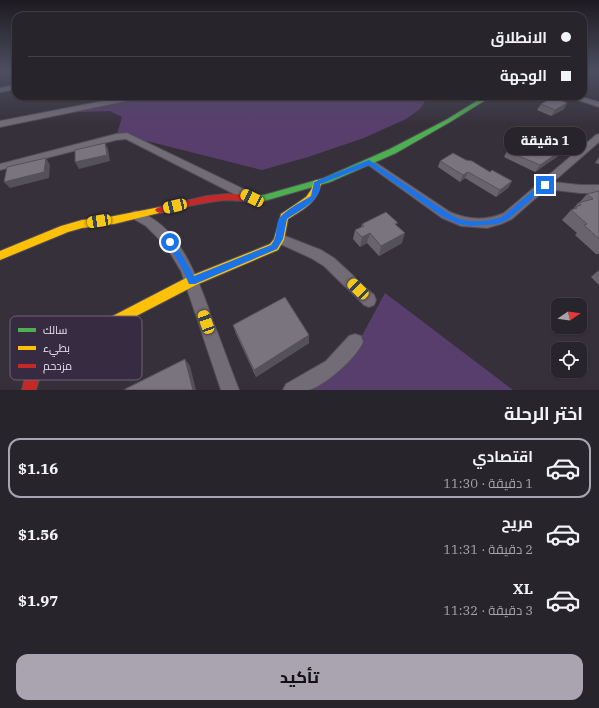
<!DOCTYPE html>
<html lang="ar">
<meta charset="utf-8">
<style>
body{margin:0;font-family:"IBM Plex Serif",Cairo,serif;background:#343038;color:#f1f3f6;direction:rtl;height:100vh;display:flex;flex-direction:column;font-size:15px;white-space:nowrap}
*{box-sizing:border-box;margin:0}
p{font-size:13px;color:#a5a4a9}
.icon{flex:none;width:22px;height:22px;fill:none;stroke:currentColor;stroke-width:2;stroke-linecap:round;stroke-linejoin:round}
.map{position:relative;height:390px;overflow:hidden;direction:ltr}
.details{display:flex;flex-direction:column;background:#28242c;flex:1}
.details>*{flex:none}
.hud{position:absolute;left:12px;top:12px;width:575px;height:88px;border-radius:12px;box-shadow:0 1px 3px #0004,0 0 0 1px #444148;direction:rtl;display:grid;align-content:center;height:88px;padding:0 16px;background:#28242c}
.needle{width:26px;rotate:77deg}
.tools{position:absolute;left:551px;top:298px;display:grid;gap:8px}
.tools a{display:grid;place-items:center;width:36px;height:36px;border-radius:8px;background:#28242c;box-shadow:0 1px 3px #0004,0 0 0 1px #444148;font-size:20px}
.end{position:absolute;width:18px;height:18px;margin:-9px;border:5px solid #1a73e8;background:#fff;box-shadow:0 0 0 2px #fff}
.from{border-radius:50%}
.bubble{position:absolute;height:28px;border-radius:12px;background:#28242c;box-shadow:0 1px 3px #0004,0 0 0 1px #444148;font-size:13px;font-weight:800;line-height:28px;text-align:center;direction:rtl}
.car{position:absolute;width:12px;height:24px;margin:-12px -6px;border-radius:5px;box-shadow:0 0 3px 1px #0007;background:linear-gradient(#f5c518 24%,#345 0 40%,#f5c518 0 76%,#345 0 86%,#f5c518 0)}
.hud b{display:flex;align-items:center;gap:14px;height:38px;font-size:15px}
.hud b+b{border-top:1px solid #444148}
.hud i{width:10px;height:10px;background:#f1f3f6}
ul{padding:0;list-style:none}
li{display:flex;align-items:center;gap:12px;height:60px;margin:0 8px 6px;padding:0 8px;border:2px solid transparent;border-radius:12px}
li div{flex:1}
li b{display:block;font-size:15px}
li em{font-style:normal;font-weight:800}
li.current{border-color:#aaa4b1}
li>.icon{width:36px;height:36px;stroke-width:1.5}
h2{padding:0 16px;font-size:18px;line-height:48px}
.action{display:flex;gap:8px;margin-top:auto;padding:8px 16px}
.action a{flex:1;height:46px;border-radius:12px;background:#aaa4b1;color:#111;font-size:16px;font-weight:800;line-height:46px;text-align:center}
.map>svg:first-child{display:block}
.green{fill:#583e6d}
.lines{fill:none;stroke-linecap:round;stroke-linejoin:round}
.street-casing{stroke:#534d57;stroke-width:2}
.fast-casing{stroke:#534d57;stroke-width:2}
.slow-casing{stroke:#534d57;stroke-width:2}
.jam-casing{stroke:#534d57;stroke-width:2}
.street{fill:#726c77;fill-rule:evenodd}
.fast{fill:#4caf50;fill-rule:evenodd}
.slow{fill:#ffc107;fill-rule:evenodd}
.jam{fill:#c62828;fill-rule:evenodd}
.wall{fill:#69646c}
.shaded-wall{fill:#555158}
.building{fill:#7a747e;stroke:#555158}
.route{fill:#1a73e8}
.key{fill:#362b40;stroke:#6c6275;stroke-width:1}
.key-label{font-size:11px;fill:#e9e2f0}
</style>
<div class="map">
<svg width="599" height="390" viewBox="0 0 599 390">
<rect width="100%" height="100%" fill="#36303b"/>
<g class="green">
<path d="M167,96h261l-8,13 -14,10 -42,19 -56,19 -46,13 -135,-34 -11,1 6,-20 -12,-6 -31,1v-4l43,-8z"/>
<path d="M385,293l128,97h-207l44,-32z"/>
</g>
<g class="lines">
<defs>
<g id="street">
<path d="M16,85v4l-16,3v-4z"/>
<path d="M129,96h16l-4,2 -141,29v-6z"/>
<path d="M566,96h12l21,6v5z"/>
<path d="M127,133l129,62 2,3 -2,3h-8l-122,-62 -10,1 -116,30v-6l116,-30z"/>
<path d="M599,134v8l-46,40 27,3h19v8h-19l-34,-4 -34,30 -11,5 -14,4 -26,-2 -19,-8 -78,-56 5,-3 3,1 78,52c18,8 36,9 54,1l92,-78z"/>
<path d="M136,211c45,14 63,71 77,110 9,23 17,46 26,69h-18l-40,-119 -15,-25 -20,-20 -14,-8 -2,-3 2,-3z"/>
<path d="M280,234l41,16 13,8 40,37 2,5 -2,5 -5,2 -5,-2 -40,-39 -13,-8 -35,-16 -2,-3 2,-3z"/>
<path d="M355,334l6,2 2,6c-6,15 -39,45 -55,48 -8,0 -17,0 -25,0l3,-6 40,-23 23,-25z"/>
</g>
<path id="fast" d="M485,96h7l-42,26 -54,31 -66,29 -66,19h-8l-5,-3 5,-3h8l60,-17 66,-29 56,-29z"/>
<g id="slow">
<path d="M317,180l4,3c-3,19 -17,26 -33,36l-4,21 -6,10 -82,35 -81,42 -4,2 -4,-2 -2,-4 2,-4 81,-42 82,-33 4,-5 7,-25 25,-17 5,-7 3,-9z"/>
<path d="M160,207l3,1 2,2 -2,2 -49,12 -32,4 -14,4 -68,28v-9l61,-25 21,-6 32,-4z"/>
</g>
<g id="jam">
<path d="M227,194l29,1 5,3c-5,6 -26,2 -33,2 -23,1 -46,8 -68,13l-3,-1 -2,-2 2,-2 3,-1 47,-11z"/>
<path d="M111,317l4,2 2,4 -2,4c-21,11 -56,24 -71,43 -5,6 -6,13 -8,20h-14c2,-10 5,-20 11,-29 13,-17 57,-36 78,-44z"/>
</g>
</defs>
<use href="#street" class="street-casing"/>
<use href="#fast" class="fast-casing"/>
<use href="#slow" class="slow-casing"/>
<use href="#jam" class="jam-casing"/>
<use href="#street" class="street"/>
<use href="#fast" class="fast"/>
<use href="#slow" class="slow"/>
<use href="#jam" class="jam"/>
</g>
<g class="wall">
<path d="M567,103l-3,6 -13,7 -14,-6 4,-6z"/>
<path d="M565,148l-4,6 -26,18 -31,-15 3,-6z"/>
<path d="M599,157v7l-4,-1z"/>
<path d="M440,161l50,11 22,9 -4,7 -12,9 -31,-19 -5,4 -22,-15z"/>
<path d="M599,191v63h-3l-21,-19 2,-2 -15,-13 9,-10 2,-1 5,-6h1l8,-9z"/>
<path d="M362,224l35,2 5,17 -23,13 -12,-13 -7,4 -7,-8 2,-9 6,-3z"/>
<path d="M599,270v15l-8,-8z"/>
<path d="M233,325l76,18 -53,34 -20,-43z"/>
</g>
<g class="shaded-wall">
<path d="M18,96h28l-25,5z"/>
<path d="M567,103l-3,6 -13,7 4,-6z"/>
<path d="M105,143l3,6 2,12 -31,8 -4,-7z"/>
<path d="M565,148l-4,6 -26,18 5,-7z"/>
<path d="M46,158l4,7 -1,13 -39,10 -6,-6z"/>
<path d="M468,172l-3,6 -5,4 3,-7z"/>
<path d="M512,181l-4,7 -12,9 4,-7z"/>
<path d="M370,233l-3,10 -7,4 2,-10z"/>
<path d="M405,233l-3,10 -23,13 2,-10z"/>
<path d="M309,335v8l-53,34 -2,-7z"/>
<path d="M185,359l5,7 6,24h-3z"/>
</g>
<g class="building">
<path d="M553,97l14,6 -12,7 -14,-6z"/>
<path d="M531,132l34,16 -25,17 -33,-14z"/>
<path d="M105,143l2,12 -32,7v-12z"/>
<path d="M453,153l13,7 6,1 18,11 2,-2 20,11 -12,9 -32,-18 -5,3 -23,-14z"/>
<path d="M46,158l-2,14 -40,10 3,-15z"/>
<path d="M599,191v48l-15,-14 3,-1 -16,-14 6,-2 -2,-1 6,-2 -3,-2 15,-4 -6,-5z"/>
<path d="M386,212l12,11 -3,1 10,9 -24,13 -11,-13 -8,4 -7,-7 9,-4 -2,-2z"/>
<path d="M285,297l24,38 -55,35 -21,-45z"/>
<path d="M185,359l8,31h-68v-1z"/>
</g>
<linearGradient id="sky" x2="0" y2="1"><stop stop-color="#1e1a20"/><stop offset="0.57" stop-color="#4c4e60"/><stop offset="1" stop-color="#4c4e60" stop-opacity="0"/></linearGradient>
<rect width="599" height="125" fill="url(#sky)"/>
<path class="route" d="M369,160l79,53c5,3 10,6 15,7 11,3 29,1 39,-3l40,-34 6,2 -41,35 -10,4 -27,2 -11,-2 -16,-7 -74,-52 -49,19c2,17 -22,27 -33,35l-4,20 -6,10 -82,35h-6l-6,-14 -16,-28 1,-2h5l21,36 77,-31c7,-9 4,-14 7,-24 3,-9 25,-20 33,-25l3,-14z"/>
<rect x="10" y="316" width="132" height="64" rx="6" class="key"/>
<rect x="18" y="328" width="18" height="4" fill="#4caf50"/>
<rect x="18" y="346" width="18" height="4" fill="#ffc107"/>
<rect x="18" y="364" width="18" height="4" fill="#c62828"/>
<g class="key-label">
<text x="43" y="334">سالك</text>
<text x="43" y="352">بطيء</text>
<text x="43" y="370">مزدحم</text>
</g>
</svg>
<div class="tools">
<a><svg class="needle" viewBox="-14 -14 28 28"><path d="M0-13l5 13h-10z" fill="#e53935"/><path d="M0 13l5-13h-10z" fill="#a5a4a9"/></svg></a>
<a><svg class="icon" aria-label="locate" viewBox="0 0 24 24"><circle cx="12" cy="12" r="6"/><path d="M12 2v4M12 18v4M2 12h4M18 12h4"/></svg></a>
</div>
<i class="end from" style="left:170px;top:242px"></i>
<i class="end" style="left:545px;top:185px"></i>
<div class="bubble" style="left:504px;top:127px;width:82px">1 دقيقة</div>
<i class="car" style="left:252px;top:198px;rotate:296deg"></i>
<i class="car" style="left:175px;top:206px;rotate:257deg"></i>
<i class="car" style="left:99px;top:221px;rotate:261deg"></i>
<i class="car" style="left:358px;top:289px;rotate:314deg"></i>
<i class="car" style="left:206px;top:322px;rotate:340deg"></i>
<div class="hud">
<b><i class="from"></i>الانطلاق</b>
<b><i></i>الوجهة</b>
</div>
</div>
<section class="details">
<h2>اختر الرحلة</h2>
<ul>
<li class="current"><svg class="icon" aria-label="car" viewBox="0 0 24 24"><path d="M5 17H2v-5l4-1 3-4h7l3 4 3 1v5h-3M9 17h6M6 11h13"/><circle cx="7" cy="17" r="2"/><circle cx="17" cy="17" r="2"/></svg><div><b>اقتصادي</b><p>1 دقيقة · 11:30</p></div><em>$1.16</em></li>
<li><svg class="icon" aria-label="car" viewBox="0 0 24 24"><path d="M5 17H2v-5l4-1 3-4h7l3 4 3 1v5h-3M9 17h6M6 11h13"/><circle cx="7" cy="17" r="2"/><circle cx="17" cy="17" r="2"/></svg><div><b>مريح</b><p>2 دقيقة · 11:31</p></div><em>$1.56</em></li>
<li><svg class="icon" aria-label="car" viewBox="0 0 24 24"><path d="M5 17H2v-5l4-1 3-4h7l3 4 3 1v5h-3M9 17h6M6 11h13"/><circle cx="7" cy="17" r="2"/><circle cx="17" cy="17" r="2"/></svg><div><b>XL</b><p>3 دقيقة · 11:32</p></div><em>$1.97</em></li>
</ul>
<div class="action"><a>تأكيد</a></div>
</section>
